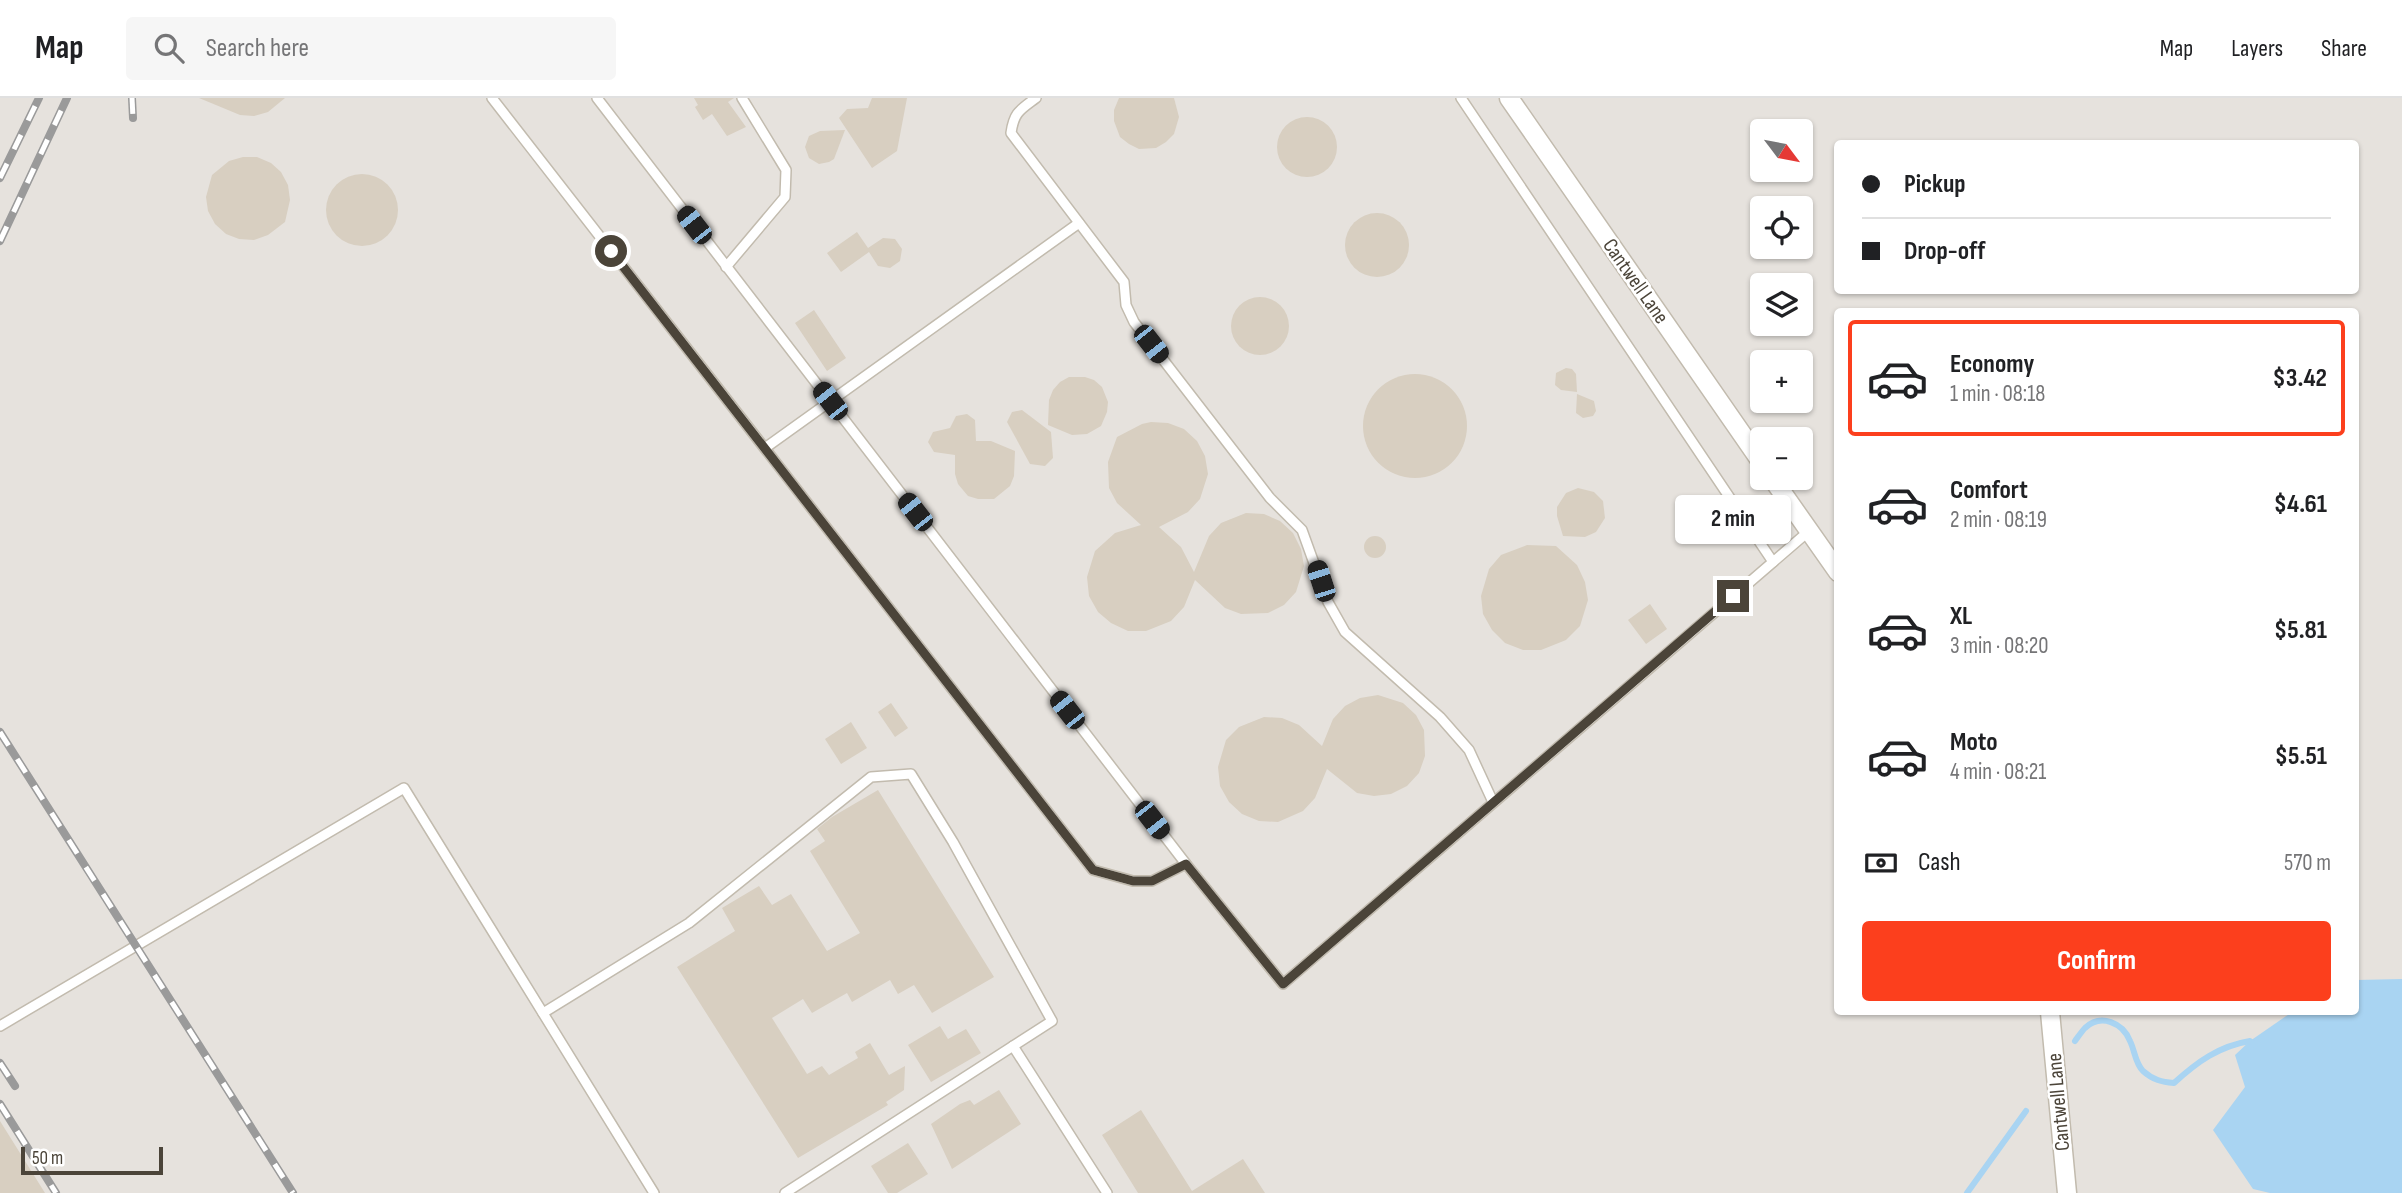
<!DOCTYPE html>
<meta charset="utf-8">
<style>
body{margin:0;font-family:"Sofia Sans Condensed",sans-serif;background:#f6f6f6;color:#202124;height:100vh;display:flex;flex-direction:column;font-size:26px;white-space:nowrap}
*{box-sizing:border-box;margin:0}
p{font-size:23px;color:#757577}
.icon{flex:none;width:38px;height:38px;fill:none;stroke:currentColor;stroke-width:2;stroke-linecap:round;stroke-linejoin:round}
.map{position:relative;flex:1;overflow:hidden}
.sheet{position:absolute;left:1834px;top:210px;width:525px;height:707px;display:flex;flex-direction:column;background:#fff;border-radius:7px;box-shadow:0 2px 5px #0004}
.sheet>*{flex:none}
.hud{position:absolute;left:1834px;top:42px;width:525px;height:154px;border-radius:7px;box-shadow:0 2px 5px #0004;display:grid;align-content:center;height:154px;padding:0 28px;background:#fff}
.needle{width:46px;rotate:122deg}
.fabs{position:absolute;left:1750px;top:21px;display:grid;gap:14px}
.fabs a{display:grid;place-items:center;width:63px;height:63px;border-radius:7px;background:#fff;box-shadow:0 2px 5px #0004;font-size:35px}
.scale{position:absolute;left:21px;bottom:18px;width:142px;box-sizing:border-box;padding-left:7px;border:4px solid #4b4439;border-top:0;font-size:19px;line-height:24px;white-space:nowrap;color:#4b4439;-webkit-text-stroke:5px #fff;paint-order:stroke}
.end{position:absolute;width:32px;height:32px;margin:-16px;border:9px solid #4b4439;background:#fff;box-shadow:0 0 0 4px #fff}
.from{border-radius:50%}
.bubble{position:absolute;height:49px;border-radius:7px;background:#fff;box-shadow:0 2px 5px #0004;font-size:23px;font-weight:700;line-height:49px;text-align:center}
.car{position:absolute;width:21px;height:42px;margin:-21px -10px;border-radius:9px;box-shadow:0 0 5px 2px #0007;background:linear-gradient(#222 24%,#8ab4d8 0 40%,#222 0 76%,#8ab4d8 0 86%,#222 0)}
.hud b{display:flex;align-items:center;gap:24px;height:66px;font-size:26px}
.hud b+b{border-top:2px solid #e0e0e0}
.hud i{width:18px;height:18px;background:#202124}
ul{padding:12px 0 0;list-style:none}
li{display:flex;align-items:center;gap:21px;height:116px;margin:0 14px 10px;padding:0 14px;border:4px solid transparent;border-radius:7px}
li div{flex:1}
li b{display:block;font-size:26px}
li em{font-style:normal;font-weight:700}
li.current{border-color:#fc3f1d}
li>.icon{width:63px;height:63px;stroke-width:1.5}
.pay{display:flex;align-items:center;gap:18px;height:77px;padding:0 28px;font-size:26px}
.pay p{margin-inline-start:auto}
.button{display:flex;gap:14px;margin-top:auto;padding:14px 28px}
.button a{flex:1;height:80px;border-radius:7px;background:#fc3f1d;color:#fff;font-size:28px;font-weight:700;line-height:80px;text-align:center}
header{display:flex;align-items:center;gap:42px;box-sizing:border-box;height:98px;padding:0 35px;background:#fff;border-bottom:2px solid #e0e0e0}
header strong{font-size:33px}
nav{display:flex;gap:38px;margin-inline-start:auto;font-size:24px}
.search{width:490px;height:63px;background:#f6f6f6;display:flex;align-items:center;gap:18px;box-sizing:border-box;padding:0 24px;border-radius:7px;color:#757577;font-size:26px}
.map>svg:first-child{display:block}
.industrial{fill:#e6e2dd;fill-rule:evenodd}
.water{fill:#a9d4f2}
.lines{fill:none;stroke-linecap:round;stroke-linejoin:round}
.stream{stroke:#a9d4f2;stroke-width:6}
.building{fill:#d8cfc1}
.lane-casing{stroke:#c2bbae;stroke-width:12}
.street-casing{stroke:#c2bbae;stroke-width:21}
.lane{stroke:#fff;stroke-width:9}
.street{stroke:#fff;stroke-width:18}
.rail-casing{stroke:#9a9a9a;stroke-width:8}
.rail{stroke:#fff;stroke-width:5;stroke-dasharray:16;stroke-linecap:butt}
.route{stroke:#4b4439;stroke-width:9}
.labels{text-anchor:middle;stroke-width:5;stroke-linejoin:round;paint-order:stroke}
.street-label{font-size:21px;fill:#4b4439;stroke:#fff}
</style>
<header>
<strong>Map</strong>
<div class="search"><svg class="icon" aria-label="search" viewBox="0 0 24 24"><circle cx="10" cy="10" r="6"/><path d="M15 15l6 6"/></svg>Search here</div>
<nav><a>Map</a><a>Layers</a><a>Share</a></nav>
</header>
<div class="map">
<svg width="2402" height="1095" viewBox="0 0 2402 1095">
<rect width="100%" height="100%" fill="#f6f3ec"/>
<path class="industrial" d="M0,0h2402v1095h-2402zM1762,33h39v39h-39zM1838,46h518v146h-518zM1762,110h39v39h-39zM1762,187h39v39h-39zM1838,214h518v700h-518zM1762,264h39v39h-39zM1762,341h39v39h-39z"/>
<path class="water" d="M2402,881v214h-132l-17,-4 -40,-59 32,-43 -10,-32 15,-14 42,-29h64v-32z"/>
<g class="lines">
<g class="stream">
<path d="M2075,943c3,-4 7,-10 10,-13 16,-15 38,-5 45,13 5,10 5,22 13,30 10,9 19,11 31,12 23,-21 45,-37 76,-42l5,4"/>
<path d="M1967,1095l59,-82"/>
</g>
</g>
<g class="building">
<path d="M199,0h86l-17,14 -14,4 -14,-1z"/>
<path d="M694,0h40l-6,4 18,25 -19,9 -15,-22 -9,6 -8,-13 3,-2z"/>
<path d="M872,0h35l-10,53 -25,17 -33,-50 8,-9 21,-1z"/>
<path d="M1119,0h55l5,19 -5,17 -8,8 -10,6 -17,1 -10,-5 -9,-7 -6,-16v-11z"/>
<circle cx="1307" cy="49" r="30"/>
<path d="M845,32l-11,29 -5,3 -10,2 -10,-6 -4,-11 4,-11 11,-5z"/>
<path d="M243,59h14l14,6 10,9 7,13 2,15 -5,22 -17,13 -14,5 -15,-1 -13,-5 -11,-10 -7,-13 -2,-14 6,-22 17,-14z"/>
<circle cx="362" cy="112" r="36"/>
<circle cx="1377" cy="147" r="32"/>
<path d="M857,134l11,16 15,-10 12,1 7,10 -2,12 -10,7 -12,-2 -9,-14 -28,20 -14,-19z"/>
<circle cx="1260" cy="228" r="29"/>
<path d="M814,212l32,48 -19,13 -32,-48z"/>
<path d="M1566,270l6,1 4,5 1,18 -16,-2 -6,-5 1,-12z"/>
<circle cx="1415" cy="328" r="52"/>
<path d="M1069,279h16l9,3 8,7 6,15 -1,10 -6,14 -14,8 -15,1 -24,-10 1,-25 4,-10 7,-8z"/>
<path d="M1577,296l17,7 2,10 -3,5 -10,2 -7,-5z"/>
<path d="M1022,312l29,22 2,26 -8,8 -15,-2 -23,-42 5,-10z"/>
<path d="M967,316l8,6 1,21h15l24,10 -1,25 -4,10 -16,13h-16l-10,-3 -10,-12 -3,-10v-19l-21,-3 -6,-10 5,-10 17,-4 6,-12z"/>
<path d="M1151,324l17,1 16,6 13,12 8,15 3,18 -8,25 -12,13 -29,15 22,20 13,25 15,-36 12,-13 25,-10 18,1 16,7 13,12 8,16 3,17 -8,26 -12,13 -16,8 -27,1 -16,-6 -30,-28 -11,27 -13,14 -25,10h-18l-17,-8 -13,-11 -9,-16 -2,-19 8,-26 20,-18 26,-8 -24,-22 -8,-15 -1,-26 9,-25 25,-13z"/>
<path d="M1578,390l16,4 9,9 2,17 -9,14 -11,5 -22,-1 -6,-20v-9l9,-14z"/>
<circle cx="1375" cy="449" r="11"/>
<path d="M1527,447l29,1 21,19 8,17 3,18 -8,26 -14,14 -25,10h-18l-18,-7 -13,-13 -9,-16 -2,-18 8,-27 12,-14z"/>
<path d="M1650,506l17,25 -21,15 -18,-24z"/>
<path d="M1378,597l25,8 13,12 8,15 1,26 -6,17 -12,13 -16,8 -17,2 -17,-3 -30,-24 -12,29 -12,13 -25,11 -19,-1 -17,-7 -13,-12 -9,-16 -2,-19 8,-27 13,-13 25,-10 18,1 17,7 23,21 11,-27 12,-13 15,-8z"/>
<path d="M891,605l17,25 -13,9 -17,-25z"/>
<path d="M851,624l16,26 -26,16 -16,-25z"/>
<path d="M878,692l116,187 -62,36 -18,-28 -16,9 -8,-14 -38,22 -5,-9 -35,20 -9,-14 -31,19 35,56 15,-8 7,9 29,-17 -3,-6 15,-9 19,32 16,-9 -1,24 -18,12 2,3 -90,53 -121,-191 58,-36 -13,-23 37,-22 13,19 19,-11 36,57 33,-18 -50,-82 15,-10 -8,-12 15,-12z"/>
<path d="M940,928l8,13 18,-10 15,24 -50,29 -23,-37z"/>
<path d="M999,992l22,34 -69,45 -21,-45 29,-20 10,-4 4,5z"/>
<path d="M1141,1012l51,81 51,-32 22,34h-127l-36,-58z"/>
<path d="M0,1023l45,72h-45z"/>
<path d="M908,1045l20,31 -31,19h-9l-17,-27z"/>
</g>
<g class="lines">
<defs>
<g id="lane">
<path d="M492,0l601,772 40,11h19l34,-17 97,120 526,-453"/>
<path d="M597,0l589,766"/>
<path d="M1036,0c-16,12 -22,14 -25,35l113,149 2,23 8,17 136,176 32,32 26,72 17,30 95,85 29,33 24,52"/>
<path d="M1461,0l312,464"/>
<path d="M726,169l59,-70 1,-27 -44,-72"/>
<path d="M765,350l314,-225"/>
<path d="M543,915l146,-90 182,-146 40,-3 42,68 99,179 -267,172"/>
<path d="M0,928l404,-238 250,405"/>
<path d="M1013,948l94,147"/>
</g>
<g id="street">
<path d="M1509,0l253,365"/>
<path d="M1772,380l66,94"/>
<path d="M2050,914l17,181"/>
</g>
</defs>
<use href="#lane" class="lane-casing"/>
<use href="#street" class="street-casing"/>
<use href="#lane" class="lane"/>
<use href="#street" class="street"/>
<defs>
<g id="rail">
<path d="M132,0l1,20"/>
<path d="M0,80l39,-80"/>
<path d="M0,143l67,-143"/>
<path d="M0,634l293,461"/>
<path d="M0,965l15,23"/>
<path d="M0,1006l56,89"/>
</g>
</defs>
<use href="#rail" class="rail-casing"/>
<use href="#rail" class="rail"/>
</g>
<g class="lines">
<path class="route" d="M611,153l482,619 40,11h19l34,-17 97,120 450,-388"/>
</g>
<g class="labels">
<g class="street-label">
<text transform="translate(1636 183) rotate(55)" y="7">Cantwell Lane</text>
<text transform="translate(2058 1004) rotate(-95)" y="7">Cantwell Lane</text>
</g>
</g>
</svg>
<div class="fabs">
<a><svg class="needle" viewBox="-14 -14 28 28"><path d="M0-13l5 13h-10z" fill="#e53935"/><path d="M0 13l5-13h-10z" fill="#757577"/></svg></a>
<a><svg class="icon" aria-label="locate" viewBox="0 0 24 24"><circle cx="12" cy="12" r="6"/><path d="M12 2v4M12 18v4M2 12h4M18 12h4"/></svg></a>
<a><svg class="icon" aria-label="layers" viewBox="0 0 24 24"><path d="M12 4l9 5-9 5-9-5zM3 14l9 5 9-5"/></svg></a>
<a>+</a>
<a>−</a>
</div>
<div class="scale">50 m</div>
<i class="end from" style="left:611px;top:153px"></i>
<i class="end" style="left:1733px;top:498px"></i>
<div class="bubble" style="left:1675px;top:397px;width:116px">2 min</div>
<i class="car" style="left:694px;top:127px;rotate:322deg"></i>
<i class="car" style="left:1151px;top:246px;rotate:142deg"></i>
<i class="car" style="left:830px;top:303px;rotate:322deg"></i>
<i class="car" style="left:915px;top:414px;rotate:322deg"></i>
<i class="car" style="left:1321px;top:483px;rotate:342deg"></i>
<i class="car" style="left:1067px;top:612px;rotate:322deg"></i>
<i class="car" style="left:1152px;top:722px;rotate:142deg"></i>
<div class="hud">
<b><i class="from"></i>Pickup</b>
<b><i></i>Drop-off</b>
</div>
<section class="sheet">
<ul>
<li class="current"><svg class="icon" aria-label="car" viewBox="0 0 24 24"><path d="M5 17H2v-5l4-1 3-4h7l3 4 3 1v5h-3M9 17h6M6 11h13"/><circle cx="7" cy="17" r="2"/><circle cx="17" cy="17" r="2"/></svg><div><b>Economy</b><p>1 min · 08:18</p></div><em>$3.42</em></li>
<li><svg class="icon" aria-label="car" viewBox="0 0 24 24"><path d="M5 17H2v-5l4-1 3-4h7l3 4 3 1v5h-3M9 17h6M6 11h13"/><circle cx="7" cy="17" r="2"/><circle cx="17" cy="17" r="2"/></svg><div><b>Comfort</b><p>2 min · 08:19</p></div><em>$4.61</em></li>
<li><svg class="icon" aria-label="car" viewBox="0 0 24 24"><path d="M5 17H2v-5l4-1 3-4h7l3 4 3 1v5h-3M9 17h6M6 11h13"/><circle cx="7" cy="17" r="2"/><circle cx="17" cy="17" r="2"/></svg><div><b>XL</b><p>3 min · 08:20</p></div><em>$5.81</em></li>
<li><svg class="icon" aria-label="car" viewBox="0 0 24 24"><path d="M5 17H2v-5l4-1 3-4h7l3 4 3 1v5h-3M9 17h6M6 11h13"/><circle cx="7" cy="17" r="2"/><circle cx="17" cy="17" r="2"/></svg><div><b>Moto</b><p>4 min · 08:21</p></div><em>$5.51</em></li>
</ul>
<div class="pay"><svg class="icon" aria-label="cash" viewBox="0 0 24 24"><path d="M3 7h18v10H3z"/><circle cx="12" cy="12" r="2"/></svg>Cash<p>570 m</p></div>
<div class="button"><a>Confirm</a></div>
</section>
</div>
